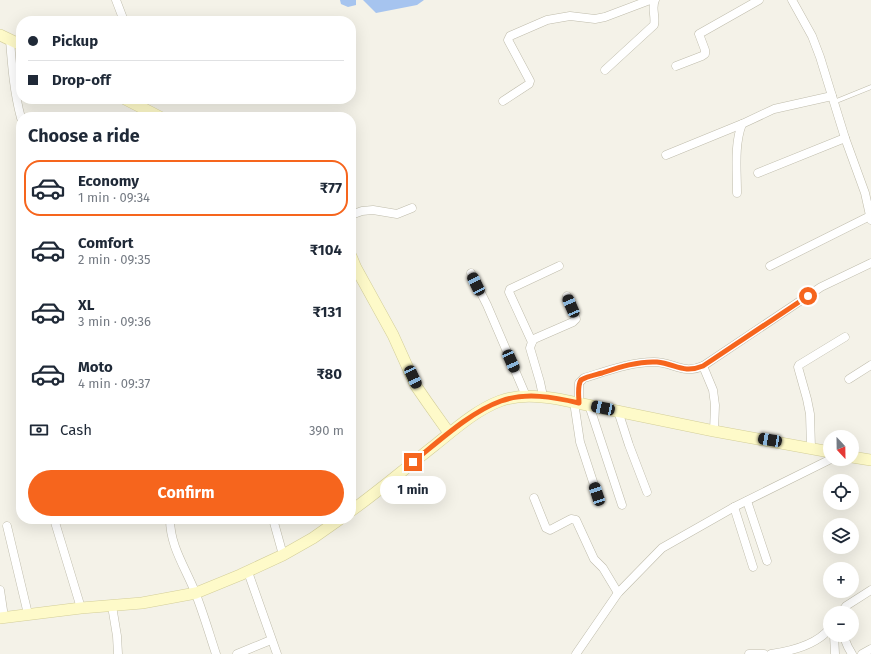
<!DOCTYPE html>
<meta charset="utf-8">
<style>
body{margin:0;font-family:"Fira Sans",sans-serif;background:#f6f6f7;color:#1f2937;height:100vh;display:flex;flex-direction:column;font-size:15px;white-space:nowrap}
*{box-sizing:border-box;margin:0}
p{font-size:13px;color:#747a83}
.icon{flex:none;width:22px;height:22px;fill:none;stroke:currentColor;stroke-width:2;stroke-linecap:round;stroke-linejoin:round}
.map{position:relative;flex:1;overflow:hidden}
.details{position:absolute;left:16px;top:112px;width:340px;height:412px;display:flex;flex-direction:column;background:#fff;border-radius:16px;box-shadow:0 4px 16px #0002}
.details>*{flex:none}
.banner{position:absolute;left:16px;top:16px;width:340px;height:88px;border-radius:16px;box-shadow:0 4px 16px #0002;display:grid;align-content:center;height:88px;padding:0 12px;background:#fff}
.needle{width:26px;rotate:158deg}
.controls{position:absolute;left:823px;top:430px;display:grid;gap:8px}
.controls a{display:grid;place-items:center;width:36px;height:36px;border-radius:50%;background:#fff;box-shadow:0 4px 16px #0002;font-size:20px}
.end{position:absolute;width:18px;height:18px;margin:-9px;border:5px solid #f6651d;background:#fff;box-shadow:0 0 0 2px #fff}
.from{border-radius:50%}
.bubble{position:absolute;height:28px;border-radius:14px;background:#fff;box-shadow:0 4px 16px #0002;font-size:13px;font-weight:700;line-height:28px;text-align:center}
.car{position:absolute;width:12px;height:24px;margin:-12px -6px;border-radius:5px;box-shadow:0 0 3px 1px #0007;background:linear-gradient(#222 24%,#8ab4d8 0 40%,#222 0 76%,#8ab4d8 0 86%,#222 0)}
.banner b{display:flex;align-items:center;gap:14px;height:38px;font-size:15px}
.banner b+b{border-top:1px solid #e0e1e3}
.banner i{width:10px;height:10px;background:#1f2937}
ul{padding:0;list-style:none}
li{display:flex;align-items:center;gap:12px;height:56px;margin:0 8px 6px;padding:0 4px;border:2px solid transparent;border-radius:16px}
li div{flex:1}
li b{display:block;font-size:15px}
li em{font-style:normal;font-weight:700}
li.active{border-color:#f6651d}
li>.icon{width:36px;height:36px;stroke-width:1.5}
h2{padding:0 12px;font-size:18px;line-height:48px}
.pay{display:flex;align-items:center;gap:10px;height:44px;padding:0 12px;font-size:15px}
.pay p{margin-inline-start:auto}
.cta{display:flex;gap:8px;margin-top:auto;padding:8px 12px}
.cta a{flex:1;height:46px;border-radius:24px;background:#f6651d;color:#fff;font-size:16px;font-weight:700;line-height:46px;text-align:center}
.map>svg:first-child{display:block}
.water{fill:#a6c4ef}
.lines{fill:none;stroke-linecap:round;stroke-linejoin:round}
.lane-casing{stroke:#bfbcab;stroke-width:5}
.street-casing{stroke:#bfbcab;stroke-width:9}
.secondary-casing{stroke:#d3ce99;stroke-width:12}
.lane{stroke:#fff;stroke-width:4}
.street{stroke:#fff;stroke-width:8}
.secondary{stroke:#fefac9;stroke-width:11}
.route{stroke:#f6651d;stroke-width:5}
</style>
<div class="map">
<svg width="871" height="654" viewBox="0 0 871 654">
<rect width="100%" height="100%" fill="#f4f2e8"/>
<g class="water">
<path d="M340,0h16v5l-8,2 -7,-3z"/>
<path d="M363,0h61l-7,5 -41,8z"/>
</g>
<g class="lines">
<defs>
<path id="lane" d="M834,102l37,-15"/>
<g id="street">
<path d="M116,0l8,21"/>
<path d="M792,0l20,36 8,21 25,81 20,55 6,27"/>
<path d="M10,40c2,26 4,52 11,78"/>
<path d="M676,66l26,-10 3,-2v-4l-6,-16 60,-34"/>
<path d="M605,70l49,-45c2,-9 -3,-17 1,-25"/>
<path d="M503,101l26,-17 1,-3 -22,-41 2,-4 37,-16 23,-4 25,3 10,-2 45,-17"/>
<path d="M141,107l3,-8"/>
<path d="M666,155l76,-31"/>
<path d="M758,173l87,-35"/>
<path d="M737,193c0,-23 -3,-48 5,-69l32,-15 58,-13"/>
<path d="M351,215l11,-4 11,-1 24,4 15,-6"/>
<path d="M770,266l100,-50"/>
<path d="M471,273l16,32 39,91"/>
<path d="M532,342l-23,-50 1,-3 49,-23"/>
<path d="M703,366l10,24 2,15 -1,26"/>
<path d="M849,379l22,-14"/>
<path d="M543,396l-3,-14 -10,-34 2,-6 2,-3 39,-17 3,-3 -9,-23"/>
<path d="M574,402l6,40 17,52"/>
<path d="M579,403v-20l5,-5c23,-7 46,-16 70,-16 20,0 28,13 49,4l118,-79 50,-24"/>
<path d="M589,405l33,100"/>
<path d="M618,411l11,34 18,47"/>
<path d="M811,448l-1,-34 -3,-15 -9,-32 1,-2 46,-28"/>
<path d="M534,498l12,30 4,2 21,-11 5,1 18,39 9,9 15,25"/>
<path d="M747,501l20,60"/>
<path d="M734,507l19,60"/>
<path d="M54,519l27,89"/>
<path d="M170,519c0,27 15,48 25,73 8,20 14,41 21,62"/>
<path d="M273,519l10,36"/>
<path d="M7,526l21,88"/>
<path d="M248,572l29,82"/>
<path d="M0,590l4,27"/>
<path d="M112,606l5,30 1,18"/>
<path d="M841,613l5,-7 25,-16"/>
<path d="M834,635l1,19"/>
<path d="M843,635l5,12 4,7"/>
<path d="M237,654l34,-14"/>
<path d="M576,654l42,-61 44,-45 74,-42 95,-47"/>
<path d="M749,654h15"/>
<path d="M771,654c21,-3 46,-9 59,-26"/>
<path d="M862,654l9,-5"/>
</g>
<g id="secondary">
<path d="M0,35l21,10"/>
<path d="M125,99l35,18"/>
<path d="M351,256l5,12 37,67 23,51 11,16 22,31"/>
<path d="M852,457l19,3"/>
<path d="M351,511c29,-21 56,-44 84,-66 20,-16 41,-35 65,-44 19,-7 39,-5 58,-2l156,32 116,21"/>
<path d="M0,618l81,-10 61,-5 54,-10 44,-18 43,-20 30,-17 27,-19"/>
</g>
</defs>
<use href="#lane" class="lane-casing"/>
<use href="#street" class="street-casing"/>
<use href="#secondary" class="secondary-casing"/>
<use href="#lane" class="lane"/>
<use href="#street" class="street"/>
<use href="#secondary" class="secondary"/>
</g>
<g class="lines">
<path class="route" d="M413,462c25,-20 57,-50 88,-61 24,-9 53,-4 78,2 0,-7 -2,-17 2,-23 7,-4 14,-5 21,-7 18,-6 36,-12 55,-11 19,2 26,12 46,4l105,-70"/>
</g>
</svg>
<div class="controls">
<a><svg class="needle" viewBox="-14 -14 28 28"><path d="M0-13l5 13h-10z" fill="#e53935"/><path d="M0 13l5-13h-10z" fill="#747a83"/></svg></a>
<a><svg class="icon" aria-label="locate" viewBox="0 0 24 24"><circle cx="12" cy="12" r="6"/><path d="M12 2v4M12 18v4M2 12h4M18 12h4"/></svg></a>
<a><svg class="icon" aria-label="layers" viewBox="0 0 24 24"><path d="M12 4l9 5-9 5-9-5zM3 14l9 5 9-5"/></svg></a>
<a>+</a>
<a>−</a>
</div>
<i class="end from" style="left:808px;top:296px"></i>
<i class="end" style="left:413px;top:462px"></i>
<div class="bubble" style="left:380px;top:476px;width:66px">1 min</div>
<i class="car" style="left:476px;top:284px;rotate:334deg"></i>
<i class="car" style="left:571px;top:306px;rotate:337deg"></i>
<i class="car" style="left:511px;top:361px;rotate:156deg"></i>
<i class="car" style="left:413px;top:377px;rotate:155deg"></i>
<i class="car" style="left:603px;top:408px;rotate:282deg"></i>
<i class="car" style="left:770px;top:440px;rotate:280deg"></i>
<i class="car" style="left:597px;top:494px;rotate:342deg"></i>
<div class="banner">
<b><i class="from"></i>Pickup</b>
<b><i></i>Drop-off</b>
</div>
<section class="details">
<h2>Choose a ride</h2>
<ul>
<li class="active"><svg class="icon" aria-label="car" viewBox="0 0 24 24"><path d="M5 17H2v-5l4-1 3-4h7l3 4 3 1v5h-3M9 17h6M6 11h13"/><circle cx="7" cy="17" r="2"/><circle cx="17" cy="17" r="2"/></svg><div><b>Economy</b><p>1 min · 09:34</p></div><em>₹77</em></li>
<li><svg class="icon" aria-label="car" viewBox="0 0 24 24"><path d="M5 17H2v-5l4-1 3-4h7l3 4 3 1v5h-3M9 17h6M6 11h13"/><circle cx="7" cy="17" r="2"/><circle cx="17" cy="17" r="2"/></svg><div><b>Comfort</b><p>2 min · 09:35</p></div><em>₹104</em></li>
<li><svg class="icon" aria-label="car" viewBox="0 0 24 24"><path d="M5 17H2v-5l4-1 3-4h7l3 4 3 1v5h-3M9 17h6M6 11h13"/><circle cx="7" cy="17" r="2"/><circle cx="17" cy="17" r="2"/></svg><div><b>XL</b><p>3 min · 09:36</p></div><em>₹131</em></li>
<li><svg class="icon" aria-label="car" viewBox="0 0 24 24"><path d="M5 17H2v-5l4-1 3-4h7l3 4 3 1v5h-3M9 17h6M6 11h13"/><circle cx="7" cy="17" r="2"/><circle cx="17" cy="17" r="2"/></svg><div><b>Moto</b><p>4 min · 09:37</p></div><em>₹80</em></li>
</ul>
<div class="pay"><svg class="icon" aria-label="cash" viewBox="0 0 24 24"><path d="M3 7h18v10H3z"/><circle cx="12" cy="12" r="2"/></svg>Cash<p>390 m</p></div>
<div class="cta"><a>Confirm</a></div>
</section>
</div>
